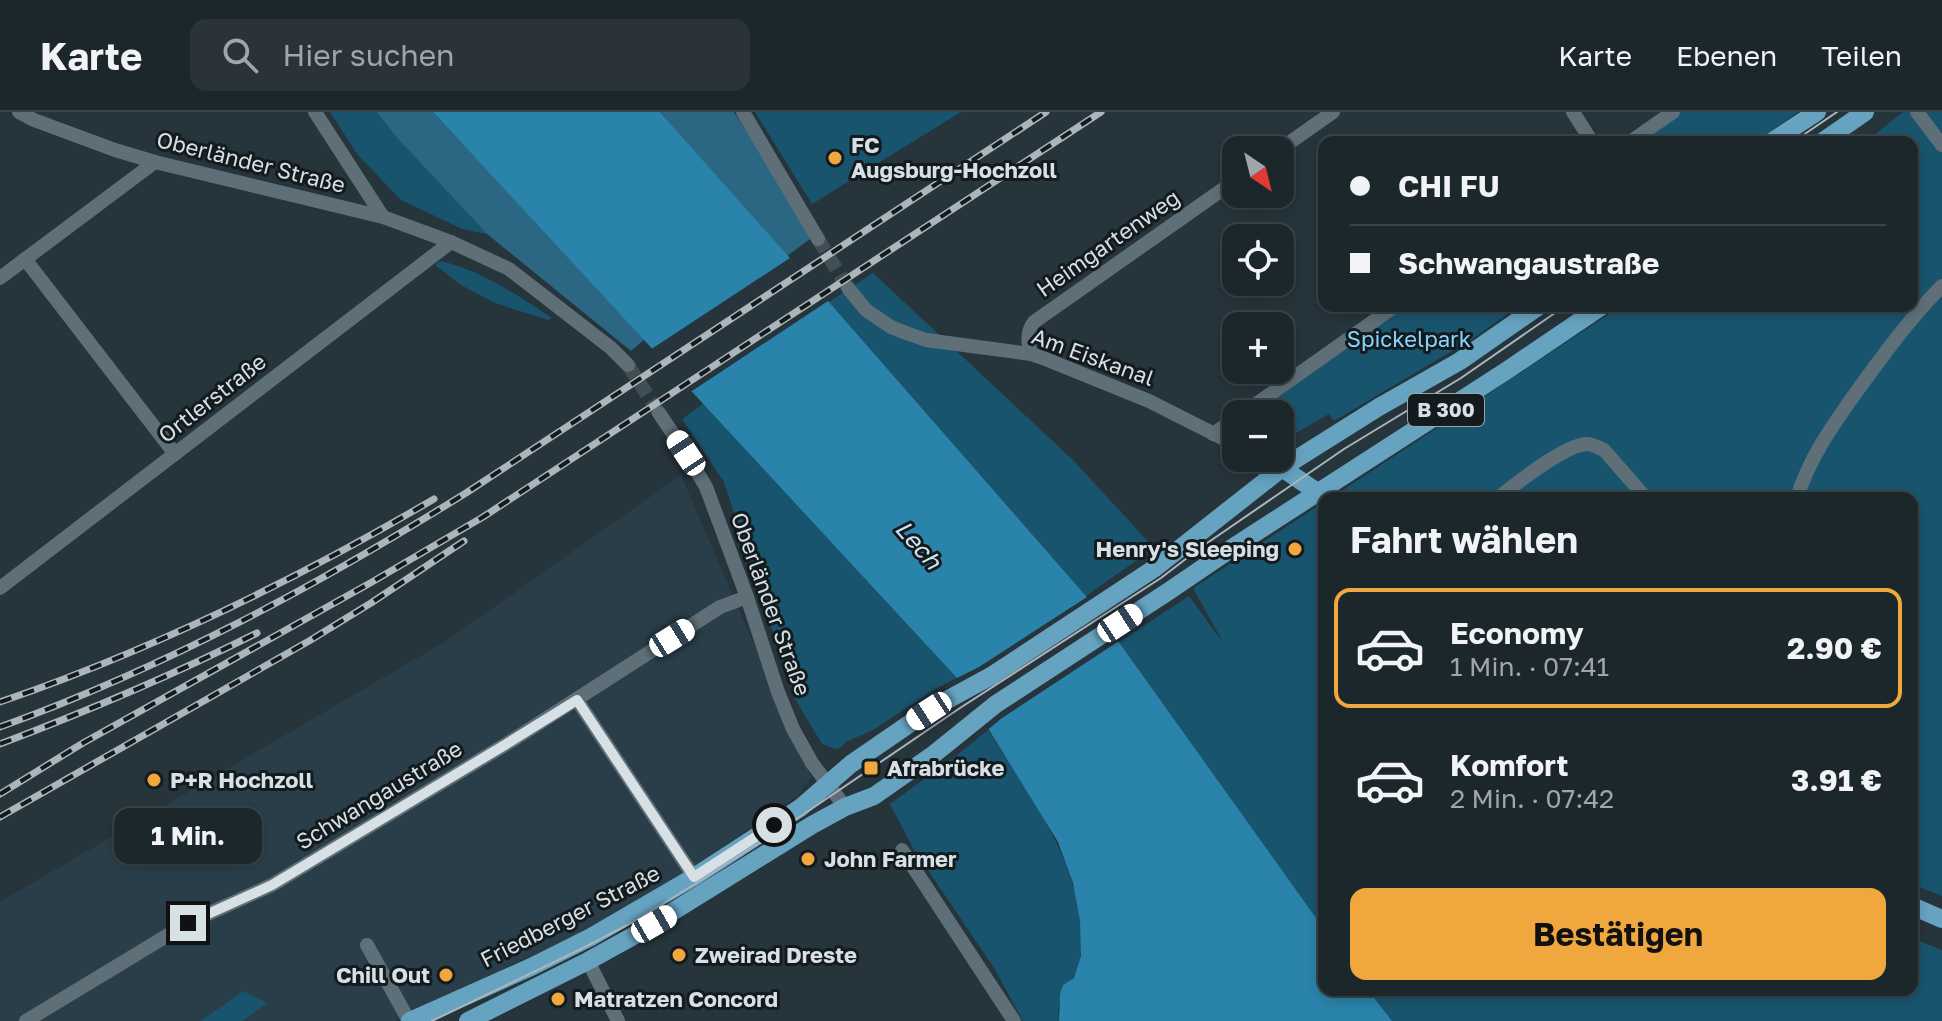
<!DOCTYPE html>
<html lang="de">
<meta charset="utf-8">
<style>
body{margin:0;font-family:"Golos Text",sans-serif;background:#293338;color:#f1f3f6;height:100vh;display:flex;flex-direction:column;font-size:30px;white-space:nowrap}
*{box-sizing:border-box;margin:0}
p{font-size:26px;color:#a0a5a9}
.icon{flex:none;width:44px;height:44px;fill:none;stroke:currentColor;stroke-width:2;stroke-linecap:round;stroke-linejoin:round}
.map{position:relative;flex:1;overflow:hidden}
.drawer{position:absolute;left:1318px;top:380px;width:600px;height:504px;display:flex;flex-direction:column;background:#1c272c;border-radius:16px;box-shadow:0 4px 12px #0003,0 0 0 2px #3a4448}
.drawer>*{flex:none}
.banner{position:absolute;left:1318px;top:24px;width:600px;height:176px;border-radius:16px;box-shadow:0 4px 12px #0003,0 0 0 2px #3a4448;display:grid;align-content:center;height:176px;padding:0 32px;background:#1c272c}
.needle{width:52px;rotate:145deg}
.buttons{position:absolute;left:1222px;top:24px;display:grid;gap:16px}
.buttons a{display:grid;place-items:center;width:72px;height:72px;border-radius:16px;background:#1c272c;box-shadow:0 4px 12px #0003,0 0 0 2px #3a4448;font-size:40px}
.end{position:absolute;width:36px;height:36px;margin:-18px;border:10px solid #d7e0e5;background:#111;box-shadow:0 0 0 4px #111}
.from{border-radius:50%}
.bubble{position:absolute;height:56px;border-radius:16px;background:#1c272c;box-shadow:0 4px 12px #0003,0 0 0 2px #3a4448;font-size:26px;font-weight:700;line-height:56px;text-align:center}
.car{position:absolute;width:24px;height:48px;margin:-24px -12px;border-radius:10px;box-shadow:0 0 6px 2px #0007;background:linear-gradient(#fff 24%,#345 0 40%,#fff 0 76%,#345 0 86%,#fff 0)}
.banner b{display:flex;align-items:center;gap:28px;height:76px;font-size:30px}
.banner b+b{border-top:2px solid #3a4448}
.banner i{width:20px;height:20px;background:#f1f3f6}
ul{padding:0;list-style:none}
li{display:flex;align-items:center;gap:24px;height:120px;margin:0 16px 12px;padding:0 16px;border:4px solid transparent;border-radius:16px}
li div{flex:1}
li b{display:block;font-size:30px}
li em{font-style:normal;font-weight:700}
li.current{border-color:#efa73e}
li>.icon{width:72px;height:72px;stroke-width:1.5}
h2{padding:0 32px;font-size:36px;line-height:96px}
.primary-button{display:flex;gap:16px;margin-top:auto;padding:16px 32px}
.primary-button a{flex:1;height:92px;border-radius:16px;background:#efa73e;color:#111;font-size:32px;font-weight:700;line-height:92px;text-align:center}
header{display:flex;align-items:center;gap:48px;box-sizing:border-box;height:112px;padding:0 40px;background:#1c272c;border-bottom:2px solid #3a4448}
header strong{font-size:38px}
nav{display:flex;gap:44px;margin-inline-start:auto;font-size:28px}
.search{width:560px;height:72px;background:#293338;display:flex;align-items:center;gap:20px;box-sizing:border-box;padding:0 28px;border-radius:16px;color:#a0a5a9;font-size:30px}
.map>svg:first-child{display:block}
.built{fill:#2a3e49}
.green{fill:#19546e}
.forest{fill:#2b6682}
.water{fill:#2a83aa}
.pier{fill:#26343b}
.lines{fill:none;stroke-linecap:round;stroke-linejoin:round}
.minor-tunnel{stroke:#414e54;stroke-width:14;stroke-dasharray:14 7;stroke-linecap:butt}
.minor{stroke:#5f6f77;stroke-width:14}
.major{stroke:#66a3c0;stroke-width:18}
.tram{stroke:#abb5bb;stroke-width:2}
.rail-casing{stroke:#abb5bb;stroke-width:7}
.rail{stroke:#141b1e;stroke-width:4;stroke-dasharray:12;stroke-linecap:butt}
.route{stroke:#d7e0e5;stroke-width:10}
.poi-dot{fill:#efa73e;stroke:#141b1e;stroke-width:3}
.labels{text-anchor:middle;stroke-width:6;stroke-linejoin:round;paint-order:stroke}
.shield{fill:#141b1e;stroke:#9ca5a9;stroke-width:2}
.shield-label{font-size:20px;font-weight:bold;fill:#d7e0e5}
.poi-label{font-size:22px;font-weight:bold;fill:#d7e0e5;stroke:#141b1e;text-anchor:start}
.street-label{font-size:22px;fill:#d7e0e5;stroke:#141b1e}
.park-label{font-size:22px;fill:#88d5fd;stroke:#141b1e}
.water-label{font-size:24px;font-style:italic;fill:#cfe7f4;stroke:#141b1e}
</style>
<header>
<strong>Karte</strong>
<div class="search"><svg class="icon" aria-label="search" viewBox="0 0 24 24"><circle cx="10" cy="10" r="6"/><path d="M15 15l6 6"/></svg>Hier suchen</div>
<nav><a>Karte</a><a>Ebenen</a><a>Teilen</a></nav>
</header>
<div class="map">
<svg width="1942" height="909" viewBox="0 0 1942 909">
<rect width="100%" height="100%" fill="#26343b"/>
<path class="built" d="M681,363l130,302 -13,19 -116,78 -84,51 -185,85 -18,11h-395v-119l446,-261z"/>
<g class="green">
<path d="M330,0h47l20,26 90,96 -25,-5 -61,-29 -44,-46z"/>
<path d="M755,0h206l-149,92z"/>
<path d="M1673,0h125l-43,30h-125z"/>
<path d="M1903,0h39v784l-30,-12v-386h-581l290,-192h291v-164h-47z"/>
<path d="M440,149c41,9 77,34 112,57l-4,2 -53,-17 -34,-18 -26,-20z"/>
<path d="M873,161l200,187 81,88 -68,48 -257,-294z"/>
<path d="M1399,194h120l-47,33 -138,82 -5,-7 -40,23 -9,-4v-19h-29z"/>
<path d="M704,291l253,275 -20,10 -64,42 -27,12 -6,6 -5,1 -13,-5 -27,-45 -71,-217 -42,-63z"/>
<path d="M1324,390v427l-205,-287 70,-46 35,48 -30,-54 1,-3z"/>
<path d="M988,618c40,64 91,127 93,206 0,13 1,31 -8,42 -2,3 -6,5 -10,7l-5,24 1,12h-36l-29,-53 -81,-120 -23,-44 67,-49z"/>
<path d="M1912,826l30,12v71h-550l-24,-31h544z"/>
<path d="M243,879l24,12 -25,18h-41z"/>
</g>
<g class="forest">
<path d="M377,0h56l212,227 -14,12 -144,-117 -90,-96z"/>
<path d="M660,0h74l80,124 -27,20z"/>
</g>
<path class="water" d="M433,0h227l169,190 257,294 238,333v61h44l24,31h-333l1,-27 3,-9 11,-7 7,-22 -1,-35 -7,-38 -15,-41 -101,-164z"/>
<g class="pier">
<path d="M793,144l38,43 -142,94 -39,-43z"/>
<path d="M1090,483l32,44 -120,79 -17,14 -32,-52 26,-13z"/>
</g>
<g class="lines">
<g class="minor-tunnel">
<path d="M818,127l30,49"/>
<path d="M628,253l31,48"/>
</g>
<g class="minor">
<path d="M19,0l15,8 81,30 40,12 228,55 68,25 58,27 102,79 17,17"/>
<path d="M315,0l68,105"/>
<path d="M743,0l75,127"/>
<path d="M1573,0l19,30"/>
<path d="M1917,0l25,33"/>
<path d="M1630,30l43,-30"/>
<path d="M1279,38l54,-38"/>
<path d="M25,147l150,195"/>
<path d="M0,166l155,-116"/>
<path d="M848,176l18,22 25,17 15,6 20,7 105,14 12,4 106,43 87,44"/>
<path d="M1031,242c-3,-11 -5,-22 3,-32l202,-142"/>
<path d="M659,301l27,40 20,34 41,110 31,95 15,37 19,34 33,44"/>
<path d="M1242,302l153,-108"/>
<path d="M1213,322l23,-16"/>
<path d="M1263,346l19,10"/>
<path d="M1498,386c19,-15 65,-52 88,-54 7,0 12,3 18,6l42,48"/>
<path d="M1797,386c12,-40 36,-73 60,-107 27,-37 53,-73 85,-105"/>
<path d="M0,476l451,-346"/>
<path d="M577,588l117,177"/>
<path d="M902,738l112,171"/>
<path d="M367,833l42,76"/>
<path d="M588,849l30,60"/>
<path d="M26,909l162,-98 84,-38 236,-142 212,-136 27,-10"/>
</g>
<g class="major">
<path d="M1771,30l46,-30"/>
<path d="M1822,30l43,-30"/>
<path d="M1282,356l44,30"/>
<path d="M1912,794l30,13"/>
<path d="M410,909l121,-54 60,-30 103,-60 106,-69 51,-44 61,-42 35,-22 44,-24 164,-108 127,-100 97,-61 81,-46 79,-55"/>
<path d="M468,909l120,-60 47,-26 177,-110 33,-18 29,-11 60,-42 62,-50 173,-113 69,-47 268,-173 96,-65"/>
</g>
<g class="tram">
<path d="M1793,30l44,-30"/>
<path d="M432,909l147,-71 56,-29 68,-42 101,-65 156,-106 201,-130 39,-30 144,-99 117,-71 104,-72"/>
</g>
<defs>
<g id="rail">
<path d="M0,590c152,-52 296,-122 434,-203"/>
<path d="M0,615c166,-60 316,-141 466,-234l580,-381"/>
<path d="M0,632c88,-33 173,-69 257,-111"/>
<path d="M0,682l83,-51 289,-161 111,-65 618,-405"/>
<path d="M0,705l309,-176 62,-38 93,-62"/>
</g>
</defs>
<use href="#rail" class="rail-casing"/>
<use href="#rail" class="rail"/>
</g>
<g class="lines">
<path class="route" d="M188,811l84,-38 236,-142 69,-43 117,177 80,-52"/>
</g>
<g class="poi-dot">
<circle cx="835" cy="46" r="8"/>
<circle cx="1295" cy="437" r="8"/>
<rect x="863" y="648" width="16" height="16" rx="4"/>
<circle cx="154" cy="668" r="8"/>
<circle cx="808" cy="747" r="8"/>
<circle cx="679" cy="843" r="8"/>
<circle cx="446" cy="863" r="8"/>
<circle cx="558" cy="887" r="8"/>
</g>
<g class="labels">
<rect class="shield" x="1408" y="282" width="76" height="32" rx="6"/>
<g class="shield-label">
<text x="1446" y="305">B 300</text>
</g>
<g class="poi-label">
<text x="851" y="41">FC<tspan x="851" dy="25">Augsburg-Hochzoll</tspan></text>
<text x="1279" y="445" text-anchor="end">Henry's Sleeping</text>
<text x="887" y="664">Afrabrücke</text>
<text x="170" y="676">P+R Hochzoll</text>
<text x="824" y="755">John Farmer</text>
<text x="695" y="851">Zweirad Dreste</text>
<text x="430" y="871" text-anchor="end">Chill Out</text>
<text x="574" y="895">Matratzen Concord</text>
</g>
<g class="street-label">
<text transform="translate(251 50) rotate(14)" y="8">Oberländer Straße</text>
<text transform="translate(1108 131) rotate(-35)" y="8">Heimgartenweg</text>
<text transform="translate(1093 245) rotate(20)" y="8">Am Eiskanal</text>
<text transform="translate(212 286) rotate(-38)" y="8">Ortlerstraße</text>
<text transform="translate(771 492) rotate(70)" y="8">Oberländer Straße</text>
<text transform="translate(379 683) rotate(-31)" y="8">Schwangaustraße</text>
<text transform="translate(570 804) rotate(-27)" y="8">Friedberger Straße</text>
</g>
<g class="park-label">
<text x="1409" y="235">Spickelpark</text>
</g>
<g class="water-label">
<text transform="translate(918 433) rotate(49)" y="8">Lech</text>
</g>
</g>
</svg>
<div class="buttons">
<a><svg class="needle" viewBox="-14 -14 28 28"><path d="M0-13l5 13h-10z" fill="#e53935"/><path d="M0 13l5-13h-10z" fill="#a0a5a9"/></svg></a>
<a><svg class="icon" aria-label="locate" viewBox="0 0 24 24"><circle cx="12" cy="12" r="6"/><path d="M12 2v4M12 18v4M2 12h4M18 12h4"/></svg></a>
<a>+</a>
<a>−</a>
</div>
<i class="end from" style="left:774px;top:713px"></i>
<i class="end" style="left:188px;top:811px"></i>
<div class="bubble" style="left:114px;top:696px;width:148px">1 Min.</div>
<i class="car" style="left:686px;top:341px;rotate:326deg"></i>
<i class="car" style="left:1120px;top:511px;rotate:57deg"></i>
<i class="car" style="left:672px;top:526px;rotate:58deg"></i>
<i class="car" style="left:929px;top:599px;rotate:237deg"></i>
<i class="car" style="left:654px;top:812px;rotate:60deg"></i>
<div class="banner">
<b><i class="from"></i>CHI FU</b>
<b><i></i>Schwangaustraße</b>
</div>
<section class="drawer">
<h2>Fahrt wählen</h2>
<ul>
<li class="current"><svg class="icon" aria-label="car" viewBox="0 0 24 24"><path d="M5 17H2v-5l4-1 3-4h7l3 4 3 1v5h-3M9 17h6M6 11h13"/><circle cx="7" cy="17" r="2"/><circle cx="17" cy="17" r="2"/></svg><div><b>Economy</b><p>1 Min. · 07:41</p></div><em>2.90 €</em></li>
<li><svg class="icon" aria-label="car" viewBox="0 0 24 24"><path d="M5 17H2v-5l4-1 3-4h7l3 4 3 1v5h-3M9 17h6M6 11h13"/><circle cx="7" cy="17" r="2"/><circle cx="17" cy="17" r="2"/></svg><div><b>Komfort</b><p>2 Min. · 07:42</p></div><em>3.91 €</em></li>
</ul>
<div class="primary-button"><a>Bestätigen</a></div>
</section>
</div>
